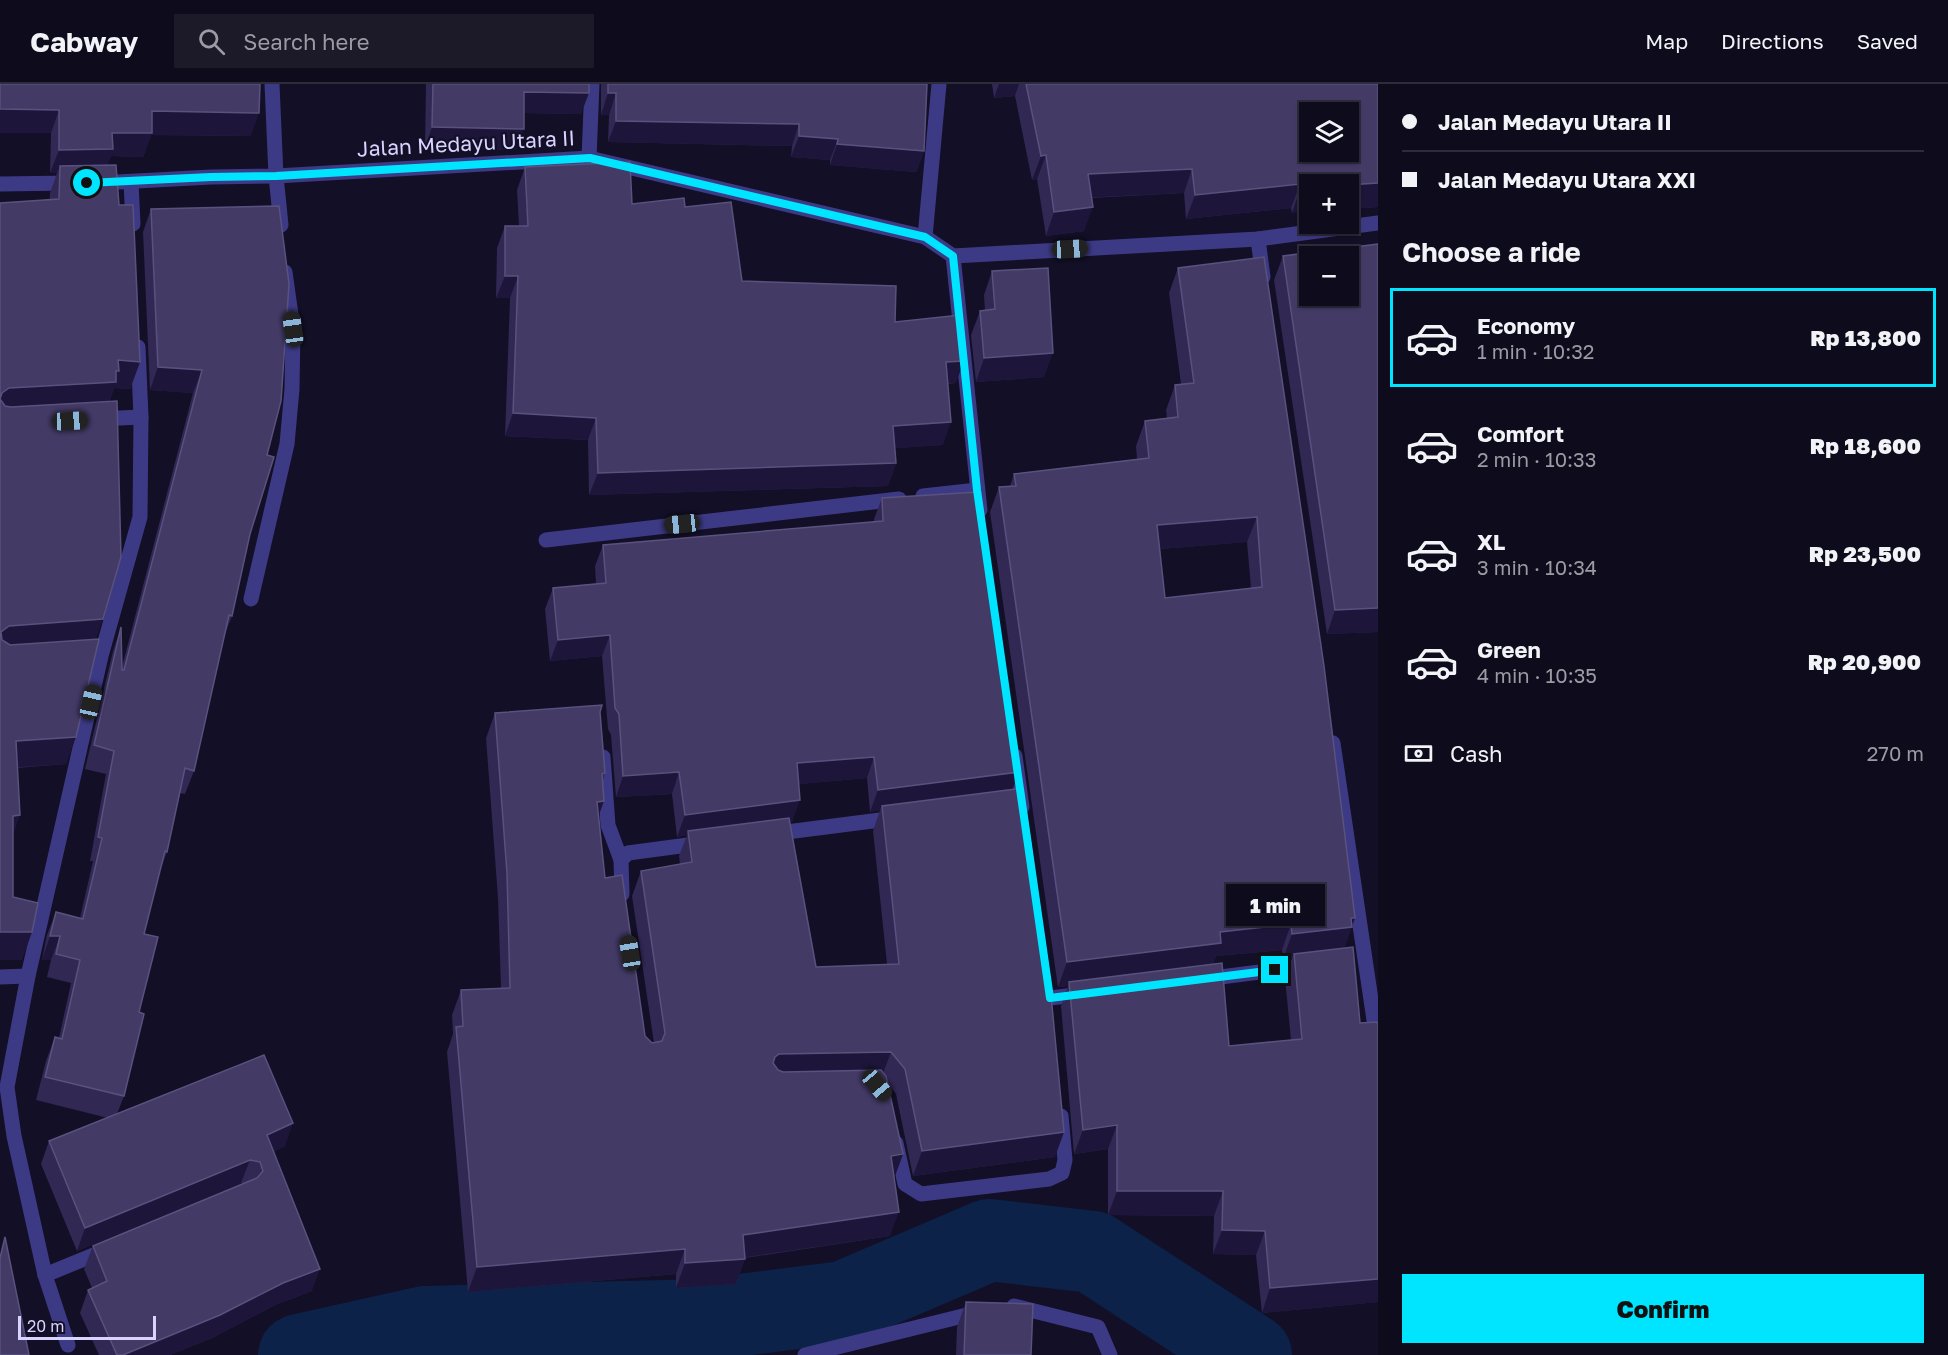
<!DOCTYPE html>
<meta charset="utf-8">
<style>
body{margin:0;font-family:"Golos Text",sans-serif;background:#1c1929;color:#f1f3f6;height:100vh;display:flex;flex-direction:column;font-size:22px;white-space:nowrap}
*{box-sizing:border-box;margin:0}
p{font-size:20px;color:#9b9ba3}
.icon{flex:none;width:33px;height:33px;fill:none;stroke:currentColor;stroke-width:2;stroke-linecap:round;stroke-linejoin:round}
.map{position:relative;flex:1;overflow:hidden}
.panel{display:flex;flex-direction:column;background:#0e0b1c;width:570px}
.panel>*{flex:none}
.top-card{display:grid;align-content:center;height:132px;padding:0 24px;background:#0e0b1c}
.fabs{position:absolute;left:1299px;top:18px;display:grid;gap:12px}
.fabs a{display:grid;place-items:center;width:60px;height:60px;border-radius:0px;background:#0e0b1c;box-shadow:0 2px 4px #0004,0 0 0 2px #2e2b3b;font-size:30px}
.scale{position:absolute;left:18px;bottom:15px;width:138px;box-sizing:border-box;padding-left:6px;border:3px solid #d9d4ff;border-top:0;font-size:16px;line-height:21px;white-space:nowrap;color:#d9d4ff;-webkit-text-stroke:4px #130f26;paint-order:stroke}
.end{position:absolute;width:27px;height:27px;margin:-14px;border:8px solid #00e5ff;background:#111;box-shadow:0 0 0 3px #111}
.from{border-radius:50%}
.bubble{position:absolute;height:42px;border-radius:0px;background:#0e0b1c;box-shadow:0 2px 4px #0004,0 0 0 2px #2e2b3b;font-size:20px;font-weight:800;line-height:42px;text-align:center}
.car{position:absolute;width:18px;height:36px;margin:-18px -9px;border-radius:8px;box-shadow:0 0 4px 2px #0007;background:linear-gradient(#222 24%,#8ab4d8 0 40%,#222 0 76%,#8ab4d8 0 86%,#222 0)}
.top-card b{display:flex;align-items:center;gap:21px;height:57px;font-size:22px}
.top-card b+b{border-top:2px solid #2e2b3b}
.top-card i{width:15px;height:15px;background:#f1f3f6}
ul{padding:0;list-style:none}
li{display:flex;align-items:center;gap:18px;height:99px;margin:0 12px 9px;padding:0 12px;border:3px solid transparent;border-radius:0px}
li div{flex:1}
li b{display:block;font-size:22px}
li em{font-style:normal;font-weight:800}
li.current{border-color:#00e5ff}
li>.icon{width:54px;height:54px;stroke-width:1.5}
h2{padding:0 24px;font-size:27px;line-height:72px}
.pay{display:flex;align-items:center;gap:15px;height:66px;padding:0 24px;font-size:22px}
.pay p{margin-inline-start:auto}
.action{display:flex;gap:12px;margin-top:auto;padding:12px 24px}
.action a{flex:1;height:69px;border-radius:0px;background:#00e5ff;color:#111;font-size:24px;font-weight:800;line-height:69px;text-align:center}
header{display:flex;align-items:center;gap:36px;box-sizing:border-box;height:84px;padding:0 30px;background:#0e0b1c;border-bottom:2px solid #2e2b3b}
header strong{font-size:28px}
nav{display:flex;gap:33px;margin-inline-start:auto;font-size:21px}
.search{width:420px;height:54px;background:#1c1929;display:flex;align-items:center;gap:15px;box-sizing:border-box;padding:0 21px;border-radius:0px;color:#9b9ba3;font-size:22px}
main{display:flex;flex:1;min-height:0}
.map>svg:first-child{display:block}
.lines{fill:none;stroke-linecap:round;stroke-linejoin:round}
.river{stroke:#0c2248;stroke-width:82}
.street{stroke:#3d3a85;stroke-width:15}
.wall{fill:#312854;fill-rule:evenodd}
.shaded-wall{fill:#1d163a}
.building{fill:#433a66;stroke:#5a527e;stroke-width:1.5;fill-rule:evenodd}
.route{stroke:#00e5ff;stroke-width:8}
.labels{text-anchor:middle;stroke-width:4.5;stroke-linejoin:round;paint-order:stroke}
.street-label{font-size:21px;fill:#d9d4ff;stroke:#130f26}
</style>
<header>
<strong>Cabway</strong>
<div class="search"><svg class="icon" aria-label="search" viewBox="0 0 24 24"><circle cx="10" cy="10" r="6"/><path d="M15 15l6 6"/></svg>Search here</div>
<nav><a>Map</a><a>Directions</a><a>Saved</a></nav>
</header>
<main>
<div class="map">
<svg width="1378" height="1271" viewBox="0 0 1378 1271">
<rect width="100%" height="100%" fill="#130f26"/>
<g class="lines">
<path class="river" d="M299,1271l126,-28 277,-7 142,-18 145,-62 104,12 158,103"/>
<g class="street">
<path d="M272,0l4,92 5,49"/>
<path d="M589,74l3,-74"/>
<path d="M131,98l2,42"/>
<path d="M99,99l112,-6 65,-1 313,-18 336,79 28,19"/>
<path d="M0,100l72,-1"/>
<path d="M925,153l14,-153"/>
<path d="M1258,155l5,38"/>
<path d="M953,172l27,254"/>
<path d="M953,172l305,-17 120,-16"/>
<path d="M99,335l42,-2"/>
<path d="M923,412l54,-6"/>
<path d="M546,456l353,-41"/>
<path d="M251,515l36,-155 5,-55 1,-60 -8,-57"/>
<path d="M1333,659l45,304"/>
<path d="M1015,672l7,51"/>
<path d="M603,673l5,68 13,35"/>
<path d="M771,750l125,-16"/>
<path d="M622,810l-1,-34 7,-7 75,-10"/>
<path d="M0,893l28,-1"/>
<path d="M1205,895l101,-13"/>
<path d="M1050,914l33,-4"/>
<path d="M896,1059l9,41 16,10 128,-15 13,-6 3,-13 -4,-44"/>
<path d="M45,1191l61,-25"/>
<path d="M1014,1222l84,21 12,28"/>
<path d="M68,1261l-23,-70 -31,-139 -7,-49 21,-111 73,-320 39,-139 1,-100 -3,-70"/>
<path d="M805,1271l174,-43"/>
</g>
</g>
<g class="wall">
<path d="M0,0l251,52 -100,-1 -8,22 -32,-1 -4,9 12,40 21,157 -10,27 -16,-1 -5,14 -13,237 -30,125 -49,4 -4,66v63l9,63h-22l50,-767 7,-20h-7l1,-40h-51z"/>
<path d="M426,0h163l-8,30 -57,-1 -8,37 -91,-2z"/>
<path d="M601,0h326l-3,67 -8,21 -86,-7v-5l-39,-3 1,-11 -184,-4 1,-27h-8z"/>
<path d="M992,0h386v123l-30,2v-25l-56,29 -1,-5 -105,11 -2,-26 -93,5 -7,33 -38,5 -9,-57 -5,1 -17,-84 -21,2z"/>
<path d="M525,83l107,37 53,3 57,74 153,41 61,61 -8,1 -5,61 -48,3 1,15 -8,23 -299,9 -1,-55 -83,-4 5,-138h-14l1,-50 8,-22h14l-2,-36z"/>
<path d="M151,125l116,246 -35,161 -9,23 -29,132 -9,23 -5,-1 -13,59 -8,21 -15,61 -5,78 -15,84 -7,18 168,32 -11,5 38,140 -37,14 -63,33 -42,17h-71l-19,-42 8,-23 4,-2 -8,-19 9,-23 151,-63h-3l-164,68 -36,-87 8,-23 59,-23 -72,-18 10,-39 9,-24 4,1 12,-55 -24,-6 4,-17h-9l5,-25 9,-23 24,6 13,-57h-3l16,-87 -21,-5 28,-118 8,-24 1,40 71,-274 -43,-3 -7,-158z"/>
<path d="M1378,160v388l-51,2 -53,-354 9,-24z"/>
<path d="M1264,173l91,661 -11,30 16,75 18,2v277l-116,11 -6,-58 -43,-1 1,-38 -106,-1v-66l-34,5 -13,-148 7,-20 -10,1 -68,-475 9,-25 11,-1 4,-12 123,-15 -1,-13 9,-25 22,-3 -1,-8 9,-25 6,-1 -12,-91 9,-25zM1247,458l4,46 -86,10 -5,-49zM1282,866l1,9 9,-1 -7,20 6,62 -62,6 -16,-82 3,-8z"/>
<path d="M992,187l52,106 -68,5 -5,-47 9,-24h5l-1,-16z"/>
<path d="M882,414l137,274 -7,17 43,368 -142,19 -17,-82 -8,-10 15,70 -9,24 -4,58 -145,22 -9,26 -60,4v-14l-208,18 -21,-240 6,-18 -1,-19 9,-25 40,-2 -3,-90 -12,-160 9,-25 105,-1 5,61 -2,7 -4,35 6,63 40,158 7,7h2l-22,-147 9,-25 39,-7 -1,-8 8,-21 -10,2 -5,-43 -56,3 -5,-62 -3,-6 -6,-73 -52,5 -5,-52 8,-21 43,-4 -1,-18 8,-21 271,-23v-3zM867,694l3,34 10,-2 -7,21 14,133 -71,3 -26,-145h2l7,-38z"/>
<path d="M966,1218l65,53h-75l1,-28z"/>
</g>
<g class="shaded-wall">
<path d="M999,0h20l-4,12 -21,2z"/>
<path d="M524,8l65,1 -8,21 -65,-1z"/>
<path d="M608,9h8l-7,22h-8z"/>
<path d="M0,25l59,1 -8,23h-51z"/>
<path d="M152,27l107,2 -8,23 -100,-1 -8,22 -32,-1 -6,17 -45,-7 -3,7h-7l9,-23 53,-17z"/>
<path d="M616,37l183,3 -7,22 -184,-4z"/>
<path d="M432,43l92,2 -8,21 -91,-2z"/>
<path d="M799,52l39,3 -8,21 -39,-3z"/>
<path d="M837,60l87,7 -8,21 -86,-7z"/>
<path d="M1046,71l-9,24 -5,1 9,-24z"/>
<path d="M1192,85l-8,24 -105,5 9,-24z"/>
<path d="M1378,99v24l-30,2v-24z"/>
<path d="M1300,100l-9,24 -105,11 9,-24z"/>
<path d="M1310,104v24l-18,1 8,-24z"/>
<path d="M1093,123l-9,24 -38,5 8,-24z"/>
<path d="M505,192h13l-8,22h-14z"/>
<path d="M1053,269l-9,24 -68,5 8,-24z"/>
<path d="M118,276l22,2 -10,27 -16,-1 -8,21 -106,6v-18l2,-4 7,-5z"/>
<path d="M964,277l-8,22 -18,1 8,-22z"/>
<path d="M158,283l44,3 -9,23 -43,-3z"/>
<path d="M513,329l83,5 -8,22 -83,-4z"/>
<path d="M951,338l-8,23 -59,4 9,-23z"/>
<path d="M896,379l-8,23 -299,9 9,-22z"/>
<path d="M1257,433l-10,25 -99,8 9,-25z"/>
<path d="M1378,524v24l-51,2 8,-24z"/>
<path d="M103,535l-10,28 -93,6 1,-21 8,-6z"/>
<path d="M610,551l-8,21 -52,5 8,-21z"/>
<path d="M76,653l-10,27 -60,4 10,-27z"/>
<path d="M874,673l-7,21 -78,7 8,-22z"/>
<path d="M679,688l-7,22 -56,3 7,-21z"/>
<path d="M1019,688l-8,22 -129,12 -2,4 -10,2 8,-22z"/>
<path d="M800,716l-8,22 -103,13 -1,-4 -1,4 -10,2 8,-22z"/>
<path d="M604,717l-9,25 2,-24z"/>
<path d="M20,731l-10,28 3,-27z"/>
<path d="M1351,834h4l-12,34 -49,2 -2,4 -9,1 9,-25z"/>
<path d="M1291,840l-9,26 -66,6 -4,12 -143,14 -1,4 -10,1 9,-25 153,-30z"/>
<path d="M0,848h32l-10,28h-22z"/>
<path d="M50,852h10l-9,24h-9z"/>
<path d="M891,968l-9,24 -116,6 9,-25 4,-3z"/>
<path d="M293,1039l-8,23 -26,11 8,-22z"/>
<path d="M1117,1041l-9,24 -34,5 9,-24z"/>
<path d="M1064,1048l-9,25 -142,19 9,-25z"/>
<path d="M903,1070l-9,25 -3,-23z"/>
<path d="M250,1076l-9,23 -164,68 8,-23z"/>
<path d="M1117,1107h106l-9,25 -106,-1z"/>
<path d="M899,1128l-9,24 -156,23 9,-24z"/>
<path d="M1222,1146l43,1 -9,24 -43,-1z"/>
<path d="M685,1165l-9,25 -208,18 9,-25z"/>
<path d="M745,1175l-9,25 -60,4 9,-25z"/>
<path d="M320,1185l-8,22 -37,14 -63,33 -42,17h-47l160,-72z"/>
<path d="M1378,1195v23l-116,11 8,-25z"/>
</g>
<g class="building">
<path d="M0,0h260l-1,29 -107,-2v22h-40l1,16 -54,1v-40l-59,-1z"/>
<path d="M433,0h156v9l-65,-1v37l-92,-2z"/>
<path d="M608,0h319l-3,67 -87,-7 1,-5 -39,-3v-12l-183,-3v-28h-8z"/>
<path d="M1026,0h352v99l-30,2v-1h-38v4l-10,1v-5l-105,11 -3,-26 -104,5 5,33 -39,5 -8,-57 -5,1zM1310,28h38v40h-38z"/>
<path d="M630,78l2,42 52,-6 1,9 46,-5 11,79 154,5 -1,36 65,-7 4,46 -18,1 5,60 -58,4 3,37 -298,10 -2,-55 -83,-5 5,-137h-13v-50h23l-3,-59z"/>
<path d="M116,81l3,40h14l7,157 -22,-2 1,11h-3v11l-107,6 -7,5 -2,6 5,7 6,1 106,-6 4,156 -18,62 -94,7 -8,6 1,8 8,5 89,-6 -23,98 -60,4 4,74 -7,1v81l25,6 -6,29h-32v-729l59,-4 1,-33z"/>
<path d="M279,122l10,78 -8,117 -14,54 7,2 -24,77 -18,82 -3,-1 -35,156 -9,-3 -18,84 -2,-1 -21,83 14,3 -19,75 5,2 -20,82 -79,-19 10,-40 7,2 18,-79 -24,-6 4,-18h-10l6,-24 27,7 19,-81 -4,-1 16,-86 -20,-6 27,-118 1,43h2l78,-300 -44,-3 -7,-158z"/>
<path d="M1378,160v364l-43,2 -52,-354zM1310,172h38v40h-38z"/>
<path d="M1264,173l60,409 31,252h-4l1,9 -60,7 -1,-10 -71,8 1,11 -154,19 -68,-475 17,-1 -2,-12 135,-16 -4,-37 33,-4 -3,-32 19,-2 -16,-115zM1257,433l5,70 -97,11 -8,-73z"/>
<path d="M1048,184l5,85 -69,5 -4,-47 15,-2 -3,-38z"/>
<path d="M978,408l41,280 -141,18 -4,-33 -77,6 3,37 -115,15 -6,-43 -56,4 -4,-62 -4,-6 -5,-73 -52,5 -5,-52 53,-5 -3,-38 280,-24 -1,-23z"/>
<path d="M602,621l-2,7 5,61 -3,1 2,27 -7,1 8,76 17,-3 23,161 7,7 10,-2 3,-8 -24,-162 51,-9 -4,-31 101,-13 27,149 83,-3 -17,-158 141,-18 26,186 15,158 -142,19 -17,-82 -14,-17 -112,2 -4,3 -2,6 5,7 5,2 98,-2 5,6 17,78 -12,2 8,56 -156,23 2,24 -60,4v-14l-208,18 -21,-240 7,-1 -2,-36 49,-2 -3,-115 -12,-160z"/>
<path d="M1353,863l7,76 17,-1 1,3v254l-108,9 -5,-57 -43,-1 1,-39h-106v-66l-34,5 -14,-148 153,-19 7,83 73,-7 -8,-85z"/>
<path d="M264,971l29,68 -26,12 53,134 -37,14 -63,32 -97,40h-6l-29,-65 19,-9 -14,-35 164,-68 6,-7 -3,-9 -10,-2 -165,68 -36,-87z"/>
<path d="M5,1153l24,118h-29v-97z"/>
<path d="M966,1218l67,2 -2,51h-67z"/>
</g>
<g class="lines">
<path class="route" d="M87,99l124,-6 65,-1 314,-18 335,79 28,19 24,234 73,508 225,-28"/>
</g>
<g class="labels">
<g class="street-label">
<text transform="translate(466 60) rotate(-3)" y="7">Jalan Medayu Utara II</text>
</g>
</g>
</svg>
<div class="fabs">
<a><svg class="icon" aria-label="layers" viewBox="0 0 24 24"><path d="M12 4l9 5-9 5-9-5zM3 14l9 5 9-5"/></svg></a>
<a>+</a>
<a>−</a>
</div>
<div class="scale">20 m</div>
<i class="end from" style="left:87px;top:99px"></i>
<i class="end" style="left:1275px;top:886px"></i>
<div class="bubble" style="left:1226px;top:800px;width:99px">1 min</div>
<i class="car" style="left:1070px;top:165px;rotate:87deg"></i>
<i class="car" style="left:293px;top:245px;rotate:352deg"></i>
<i class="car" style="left:70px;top:337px;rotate:87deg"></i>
<i class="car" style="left:682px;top:440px;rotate:264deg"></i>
<i class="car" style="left:91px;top:618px;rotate:13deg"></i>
<i class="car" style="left:630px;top:869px;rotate:351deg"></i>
<i class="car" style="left:877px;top:1001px;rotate:140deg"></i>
</div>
<section class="panel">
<div class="top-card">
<b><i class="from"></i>Jalan Medayu Utara II</b>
<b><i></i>Jalan Medayu Utara XXI</b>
</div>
<h2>Choose a ride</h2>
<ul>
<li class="current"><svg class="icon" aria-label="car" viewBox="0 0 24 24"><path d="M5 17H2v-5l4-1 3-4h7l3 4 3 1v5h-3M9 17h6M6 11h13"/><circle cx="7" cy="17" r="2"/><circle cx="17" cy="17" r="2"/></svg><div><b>Economy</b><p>1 min · 10:32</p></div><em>Rp 13,800</em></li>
<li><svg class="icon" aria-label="car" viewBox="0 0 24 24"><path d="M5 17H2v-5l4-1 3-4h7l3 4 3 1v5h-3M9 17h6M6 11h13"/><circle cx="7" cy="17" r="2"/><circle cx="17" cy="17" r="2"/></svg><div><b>Comfort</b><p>2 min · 10:33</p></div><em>Rp 18,600</em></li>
<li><svg class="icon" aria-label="car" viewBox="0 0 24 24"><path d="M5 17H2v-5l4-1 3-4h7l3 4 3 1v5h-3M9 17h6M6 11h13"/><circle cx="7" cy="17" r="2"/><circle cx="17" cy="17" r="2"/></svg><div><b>XL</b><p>3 min · 10:34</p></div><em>Rp 23,500</em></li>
<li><svg class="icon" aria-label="car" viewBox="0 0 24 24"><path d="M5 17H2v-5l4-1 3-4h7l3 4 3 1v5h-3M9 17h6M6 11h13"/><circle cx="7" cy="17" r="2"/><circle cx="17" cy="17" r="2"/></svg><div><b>Green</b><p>4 min · 10:35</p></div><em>Rp 20,900</em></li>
</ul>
<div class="pay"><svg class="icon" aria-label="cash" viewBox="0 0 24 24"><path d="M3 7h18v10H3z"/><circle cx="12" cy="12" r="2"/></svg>Cash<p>270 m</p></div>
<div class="action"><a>Confirm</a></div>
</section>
</main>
